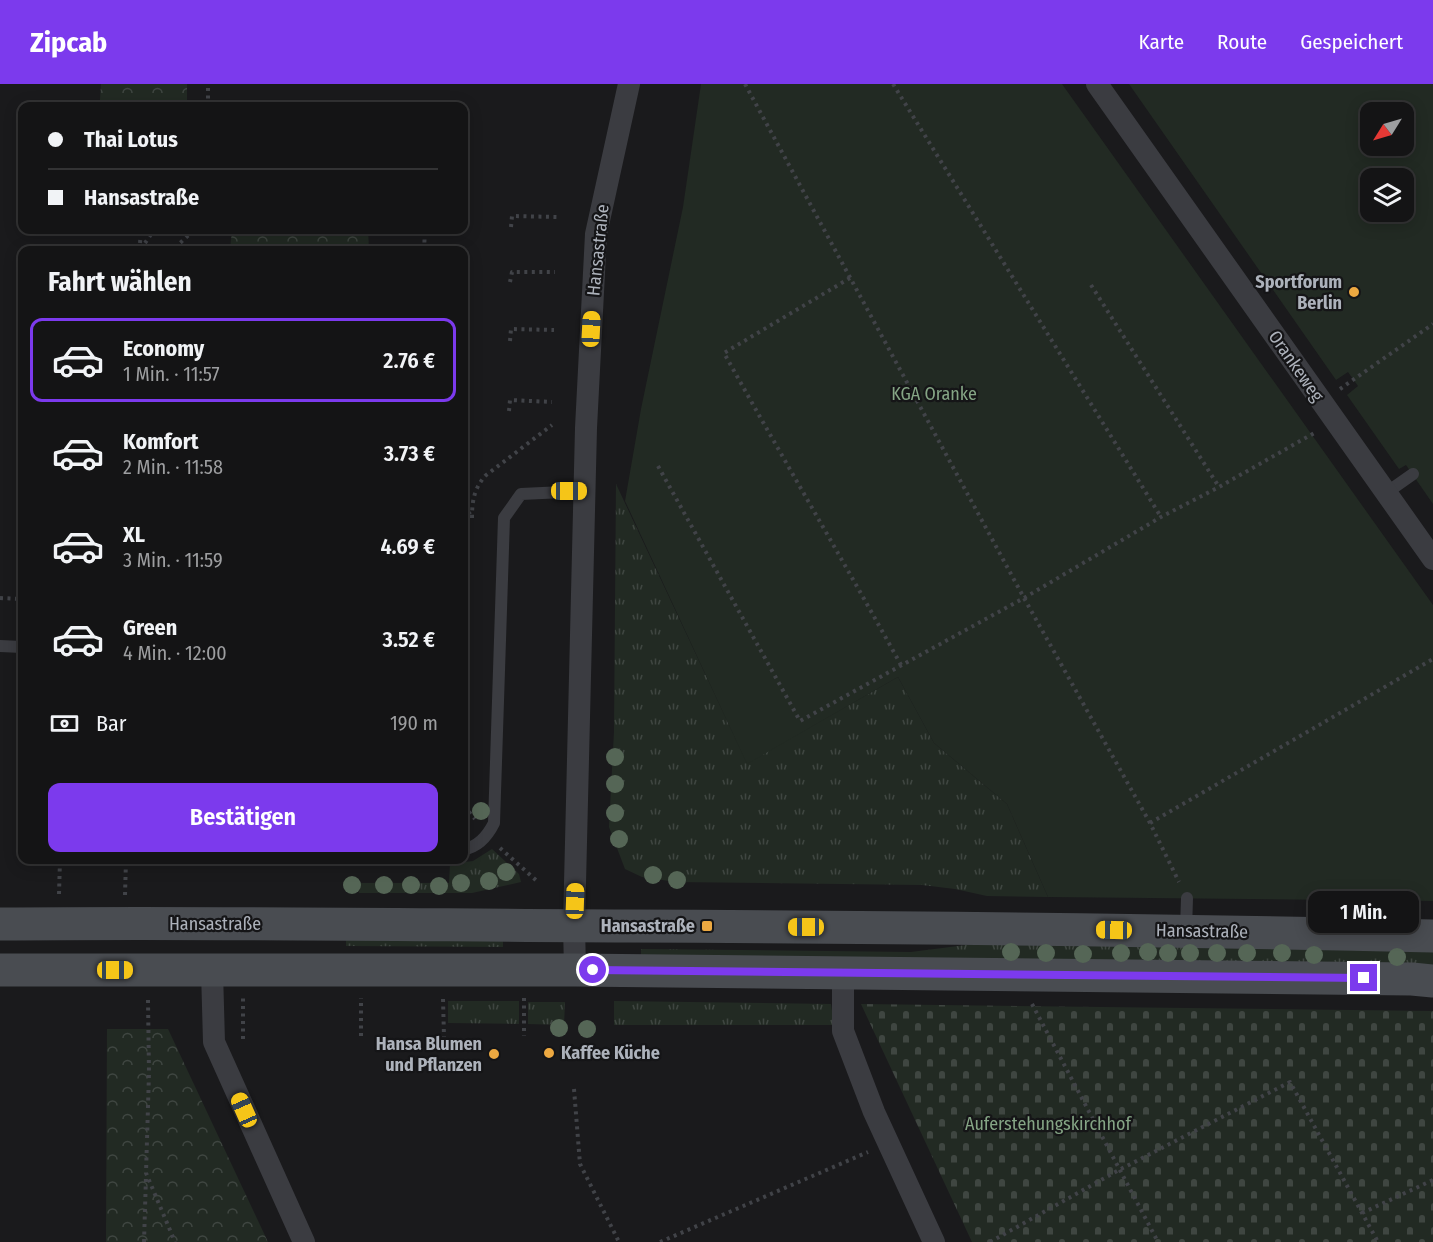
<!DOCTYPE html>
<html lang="de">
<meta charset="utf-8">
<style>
body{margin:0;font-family:"Fira Sans Condensed",sans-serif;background:#212122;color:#f1f3f6;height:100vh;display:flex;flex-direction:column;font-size:22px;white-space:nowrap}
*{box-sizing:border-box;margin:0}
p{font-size:20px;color:#9d9ea0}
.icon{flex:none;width:33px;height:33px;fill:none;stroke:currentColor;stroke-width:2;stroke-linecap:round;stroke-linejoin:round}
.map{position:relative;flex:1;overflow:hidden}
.side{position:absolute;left:18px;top:162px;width:450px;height:618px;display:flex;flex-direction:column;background:#141415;border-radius:12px;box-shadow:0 3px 15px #0003,0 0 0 2px #333334}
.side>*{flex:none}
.hud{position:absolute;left:18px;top:18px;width:450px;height:132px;border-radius:12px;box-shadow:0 3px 15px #0003,0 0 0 2px #333334;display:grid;align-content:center;height:132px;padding:0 30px;background:#141415}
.needle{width:39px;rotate:233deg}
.tools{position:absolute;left:1360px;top:18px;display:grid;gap:12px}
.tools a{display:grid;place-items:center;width:54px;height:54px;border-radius:12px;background:#141415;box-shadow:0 3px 15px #0003,0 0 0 2px #333334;font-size:30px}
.end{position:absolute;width:27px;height:27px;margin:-14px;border:8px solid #7c3aed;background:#fff;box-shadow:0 0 0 3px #fff}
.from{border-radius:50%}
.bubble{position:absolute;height:42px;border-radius:12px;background:#141415;box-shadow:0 3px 15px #0003,0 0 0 2px #333334;font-size:20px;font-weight:600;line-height:42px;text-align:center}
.car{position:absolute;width:18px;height:36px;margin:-18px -9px;border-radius:8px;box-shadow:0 0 4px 2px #0007;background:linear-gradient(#f5c518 24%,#345 0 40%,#f5c518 0 76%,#345 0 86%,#f5c518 0)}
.hud b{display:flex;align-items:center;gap:21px;height:57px;font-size:22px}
.hud b+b{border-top:2px solid #333334}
.hud i{width:15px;height:15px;background:#f1f3f6}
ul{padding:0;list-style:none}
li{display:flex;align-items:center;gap:18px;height:84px;margin:0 12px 9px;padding:0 18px;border:3px solid transparent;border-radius:12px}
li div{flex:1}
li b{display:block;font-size:22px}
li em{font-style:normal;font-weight:600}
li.current{border-color:#7c3aed}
li>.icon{width:54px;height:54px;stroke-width:1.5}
h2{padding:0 30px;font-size:27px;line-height:72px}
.pay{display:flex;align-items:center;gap:15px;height:66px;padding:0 30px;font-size:22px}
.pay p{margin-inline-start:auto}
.primary-button{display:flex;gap:12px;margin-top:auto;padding:12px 30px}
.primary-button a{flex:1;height:69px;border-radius:12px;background:#7c3aed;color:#fff;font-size:24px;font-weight:600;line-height:69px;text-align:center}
header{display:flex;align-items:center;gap:36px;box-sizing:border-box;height:84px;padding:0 30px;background:#7c3aed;color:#fff}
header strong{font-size:28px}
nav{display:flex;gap:33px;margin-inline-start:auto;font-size:21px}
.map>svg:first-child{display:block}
.grass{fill:url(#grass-tufts)}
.cemetery{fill:url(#cemetery-stones)}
.park{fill:url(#park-crowns)}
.garden{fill:#222a23;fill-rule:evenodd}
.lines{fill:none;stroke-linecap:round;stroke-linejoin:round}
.path{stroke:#414348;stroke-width:4;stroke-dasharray:3 4.5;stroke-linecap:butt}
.lane{stroke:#3b3c41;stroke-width:12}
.street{stroke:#3b3c41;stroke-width:22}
.secondary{stroke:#494c51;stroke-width:33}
.tree{fill:#556656}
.route{stroke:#7c3aed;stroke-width:8}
.poi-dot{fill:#eda941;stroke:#151517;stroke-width:2}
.labels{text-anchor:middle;stroke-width:4.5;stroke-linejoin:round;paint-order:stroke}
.street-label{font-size:18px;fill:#adb2bb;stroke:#151517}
.poi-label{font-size:18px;font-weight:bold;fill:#adb2bb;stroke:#151517;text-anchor:end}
.park-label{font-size:18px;fill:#85a585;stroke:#151517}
</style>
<header>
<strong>Zipcab</strong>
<nav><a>Karte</a><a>Route</a><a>Gespeichert</a></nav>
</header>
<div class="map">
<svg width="1433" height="1158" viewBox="0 0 1433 1158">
<defs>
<pattern id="grass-tufts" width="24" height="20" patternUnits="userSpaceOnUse" patternTransform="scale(1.5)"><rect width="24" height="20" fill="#222a23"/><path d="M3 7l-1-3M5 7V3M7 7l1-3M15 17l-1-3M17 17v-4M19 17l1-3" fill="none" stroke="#3f4641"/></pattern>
<pattern id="cemetery-stones" width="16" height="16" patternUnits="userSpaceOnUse" patternTransform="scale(1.5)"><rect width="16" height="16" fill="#222a23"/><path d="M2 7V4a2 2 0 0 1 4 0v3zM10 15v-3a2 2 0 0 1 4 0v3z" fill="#3f4641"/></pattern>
<pattern id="park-crowns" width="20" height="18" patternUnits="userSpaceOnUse" patternTransform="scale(1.5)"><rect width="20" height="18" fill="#222a23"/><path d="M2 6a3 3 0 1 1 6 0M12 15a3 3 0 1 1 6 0" fill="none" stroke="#3f4641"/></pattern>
</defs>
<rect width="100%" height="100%" fill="#1a1a1c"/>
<g class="grass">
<path d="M616,400l131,279 151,-86 36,66 73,61 41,93 -61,-1 -32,-7 -33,-4 -246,-3 -34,-5 -17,-8 -16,-42 5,-95z"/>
<path d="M492,765l27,25 2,8 -49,11h-113l1,-10h89l1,-19 23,-3z"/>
<path d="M503,852v11l-157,-1v-9z"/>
<path d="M1005,856l428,5v25l-792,-11v-10l270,3z"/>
<path d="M448,917h71v23l-71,-1z"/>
<path d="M614,917l217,3 3,21h-220z"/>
<path d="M528,918h37l-1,23 -36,-1z"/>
</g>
<path class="cemetery" d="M861,920l572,7v231h-461z"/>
<g class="park">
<path d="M101,0h86v22h-83l-4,-6z"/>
<path d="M232,146h136l1,20h-139z"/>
<path d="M107,945h61l100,213h-162z"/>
</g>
<g class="garden">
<path d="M701,0h361l371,521v296l-385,-4 -41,-93 -73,-61 -36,-66 -151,87 -122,-263 16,-92 42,-202z"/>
<path d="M1129,0h304v420l-27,-39 -7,4 -52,-74 11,-9 -10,-14 -12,8zM1371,28h33v34h-33zM1371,94h33v34h-33z"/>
</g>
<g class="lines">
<g class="path">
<path d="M745,0l279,514 126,225 29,59"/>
<path d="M893,0l268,433"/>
<path d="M208,22v-22"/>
<path d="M511,143l1,-11 45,1"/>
<path d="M140,159l1,-13"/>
<path d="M145,159l9,-13"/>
<path d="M180,166v-7l14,-13"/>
<path d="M424,166l1,-20"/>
<path d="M850,194l-126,75c58,104 119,207 177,312"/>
<path d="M510,198l2,-10h43"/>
<path d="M1091,201l128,202"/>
<path d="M510,257l1,-12 43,1"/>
<path d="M1340,305l93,-65"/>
<path d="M509,327l1,-11 42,2"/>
<path d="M658,382l142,255 224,-123 137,-81 58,-30 97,-55"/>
<path d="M464,422l8,11"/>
<path d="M472,434c0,-17 2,-29 13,-42l67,-51"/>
<path d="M0,514l22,1"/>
<path d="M464,722l11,13"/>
<path d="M1150,739l283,-164"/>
<path d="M500,764l37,33"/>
<path d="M59,810l1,-34"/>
<path d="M125,811l1,-35"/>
<path d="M524,914v38"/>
<path d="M443,915l1,38"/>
<path d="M148,916l1,73 -3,100 29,69"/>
<path d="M1032,920l126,238"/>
<path d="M361,952v-38"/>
<path d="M243,955v-41"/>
<path d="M574,1005l6,75 39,78"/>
<path d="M1362,1129l71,-33"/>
<path d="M144,1158l2,-66"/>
<path d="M660,1158l208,-90"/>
<path d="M990,1158l129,-72 171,-88 88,160"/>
</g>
<g class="lane">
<path d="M1386,409l27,-19"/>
<path d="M0,562l22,1"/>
<path d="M464,765c14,-2 24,-14 30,-26l10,-305 17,-24 64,-3"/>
<path d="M1186,846l1,-32"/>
</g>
<g class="street">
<path d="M1097,0l336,475"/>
<path d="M575,886l-1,-45 12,-497 10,-194 33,-150"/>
<path d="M212,887l2,71 90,200"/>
<path d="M843,889v58l31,81 60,130"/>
</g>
<g class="secondary">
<path d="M0,840c209,-2 418,1 627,2 268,1 537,4 806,10"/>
<path d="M0,886h575l837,9 21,2"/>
</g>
</g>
<g class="tree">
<circle cx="615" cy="673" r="9"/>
<circle cx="615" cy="700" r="9"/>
<circle cx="481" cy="727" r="9"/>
<circle cx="615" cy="729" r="9"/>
<circle cx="619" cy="755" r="9"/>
<circle cx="506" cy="788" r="9"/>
<circle cx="653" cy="791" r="9"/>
<circle cx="677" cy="796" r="9"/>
<circle cx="489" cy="797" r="9"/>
<circle cx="461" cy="799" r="9"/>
<circle cx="352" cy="801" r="9"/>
<circle cx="384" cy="801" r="9"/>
<circle cx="411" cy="801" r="9"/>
<circle cx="439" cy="802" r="9"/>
<circle cx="1011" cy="868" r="9"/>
<circle cx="1148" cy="868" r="9"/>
<circle cx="1046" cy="869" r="9"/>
<circle cx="1121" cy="869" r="9"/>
<circle cx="1168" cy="869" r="9"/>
<circle cx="1190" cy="869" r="9"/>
<circle cx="1217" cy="869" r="9"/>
<circle cx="1247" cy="869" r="9"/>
<circle cx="1282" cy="869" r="9"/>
<circle cx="1083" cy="870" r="9"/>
<circle cx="1314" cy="871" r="9"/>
<circle cx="1397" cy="873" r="9"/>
<circle cx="559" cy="944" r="9"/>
<circle cx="587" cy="945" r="9"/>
</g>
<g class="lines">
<path class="route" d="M593,886l771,8"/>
</g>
<g class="poi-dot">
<circle cx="1354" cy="208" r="6"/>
<rect x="701" y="836" width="12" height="12" rx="3"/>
<circle cx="549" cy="969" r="6"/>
<circle cx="494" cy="970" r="6"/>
</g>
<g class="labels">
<g class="street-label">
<text transform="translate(598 166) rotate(-84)" y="6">Hansastraße</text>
<text transform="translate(1296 282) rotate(55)" y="6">Orankeweg</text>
<text x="215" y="846">Hansastraße</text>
<text transform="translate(1202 847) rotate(1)" y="6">Hansastraße</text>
</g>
<g class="poi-label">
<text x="1342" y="204">Sportforum<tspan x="1342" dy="21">Berlin</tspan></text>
<text x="695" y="848">Hansastraße</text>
<text x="482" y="966">Hansa Blumen<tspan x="482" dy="21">und Pflanzen</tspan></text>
<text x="561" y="975" text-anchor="start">Kaffee Küche</text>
</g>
<g class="park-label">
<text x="934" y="316">KGA Oranke</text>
<text x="1048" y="1046">Auferstehungskirchhof</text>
</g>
</g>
</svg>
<div class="tools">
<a><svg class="needle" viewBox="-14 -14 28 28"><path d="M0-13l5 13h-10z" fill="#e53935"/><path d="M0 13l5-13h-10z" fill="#9d9ea0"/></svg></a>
<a><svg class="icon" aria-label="layers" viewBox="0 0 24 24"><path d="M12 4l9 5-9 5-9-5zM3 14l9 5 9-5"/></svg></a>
</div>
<i class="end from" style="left:593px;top:886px"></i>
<i class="end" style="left:1364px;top:894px"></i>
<div class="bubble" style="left:1308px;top:807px;width:111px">1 Min.</div>
<i class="car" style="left:591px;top:245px;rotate:3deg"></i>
<i class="car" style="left:569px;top:407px;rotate:90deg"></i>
<i class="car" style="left:575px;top:817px;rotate:2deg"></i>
<i class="car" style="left:806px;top:843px;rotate:270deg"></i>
<i class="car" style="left:1114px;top:846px;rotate:271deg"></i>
<i class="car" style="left:115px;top:886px;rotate:90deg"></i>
<i class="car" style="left:244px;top:1026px;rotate:336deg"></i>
<div class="hud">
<b><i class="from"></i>Thai Lotus</b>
<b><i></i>Hansastraße</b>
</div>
<section class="side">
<h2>Fahrt wählen</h2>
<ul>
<li class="current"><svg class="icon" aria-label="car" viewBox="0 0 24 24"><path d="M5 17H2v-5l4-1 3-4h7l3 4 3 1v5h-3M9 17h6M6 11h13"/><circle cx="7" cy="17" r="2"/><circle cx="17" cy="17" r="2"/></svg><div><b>Economy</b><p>1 Min. · 11:57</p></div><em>2.76 €</em></li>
<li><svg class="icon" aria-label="car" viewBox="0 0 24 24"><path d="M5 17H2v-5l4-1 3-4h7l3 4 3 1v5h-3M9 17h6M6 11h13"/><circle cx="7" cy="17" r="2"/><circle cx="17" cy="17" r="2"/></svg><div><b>Komfort</b><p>2 Min. · 11:58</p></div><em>3.73 €</em></li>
<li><svg class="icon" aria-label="car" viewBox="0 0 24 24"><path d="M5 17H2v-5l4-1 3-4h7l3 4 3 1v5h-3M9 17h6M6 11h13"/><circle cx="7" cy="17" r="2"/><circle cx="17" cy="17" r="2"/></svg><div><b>XL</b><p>3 Min. · 11:59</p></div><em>4.69 €</em></li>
<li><svg class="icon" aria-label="car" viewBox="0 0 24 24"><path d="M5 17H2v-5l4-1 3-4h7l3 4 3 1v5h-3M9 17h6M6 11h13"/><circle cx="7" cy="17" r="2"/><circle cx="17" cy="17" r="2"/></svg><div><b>Green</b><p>4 Min. · 12:00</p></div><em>3.52 €</em></li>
</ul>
<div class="pay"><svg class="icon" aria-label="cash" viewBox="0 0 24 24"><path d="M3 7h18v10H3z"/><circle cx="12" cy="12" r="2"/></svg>Bar<p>190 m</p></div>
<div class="primary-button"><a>Bestätigen</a></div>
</section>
</div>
